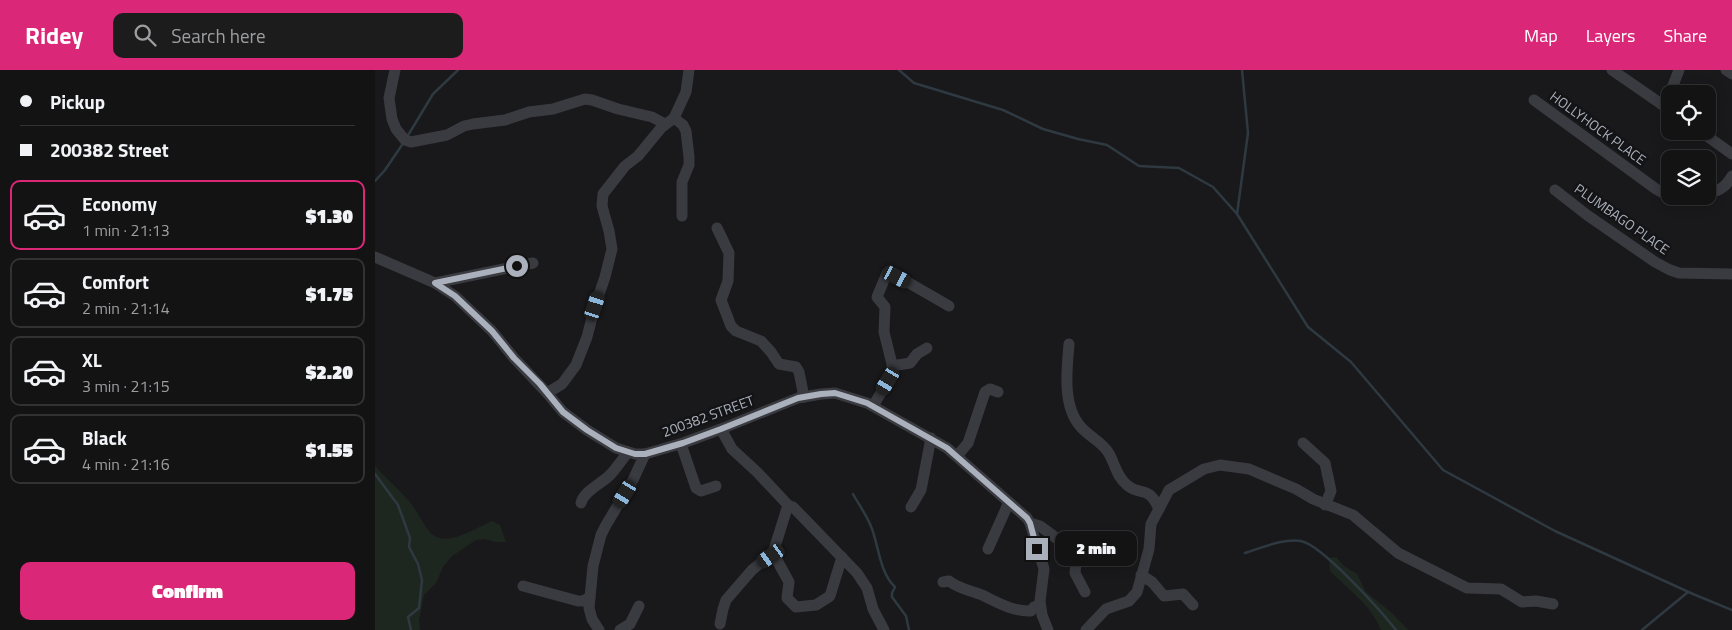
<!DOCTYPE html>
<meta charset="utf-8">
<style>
body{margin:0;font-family:"Titillium Web",sans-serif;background:#1c1c1d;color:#f1f3f6;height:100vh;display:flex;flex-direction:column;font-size:19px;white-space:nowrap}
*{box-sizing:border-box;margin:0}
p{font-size:16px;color:#9d9ea0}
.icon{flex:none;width:28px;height:28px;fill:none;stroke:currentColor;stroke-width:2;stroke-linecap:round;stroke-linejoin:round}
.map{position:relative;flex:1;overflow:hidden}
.panel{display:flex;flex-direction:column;background:#131314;width:375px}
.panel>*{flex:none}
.banner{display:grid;align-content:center;height:110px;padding:0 20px;background:#131314}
.tools{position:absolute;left:1286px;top:15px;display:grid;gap:10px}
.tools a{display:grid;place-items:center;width:55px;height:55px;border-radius:10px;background:#131314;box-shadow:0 2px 12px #0003,0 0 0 1px #323234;font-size:25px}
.end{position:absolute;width:22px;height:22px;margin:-11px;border:6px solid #abb1bc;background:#111;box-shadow:0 0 0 2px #111}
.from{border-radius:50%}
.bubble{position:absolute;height:35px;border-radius:10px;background:#131314;box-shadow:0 2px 12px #0003,0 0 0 1px #323234;font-size:16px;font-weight:800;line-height:35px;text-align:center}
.car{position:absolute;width:15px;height:30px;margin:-15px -8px;border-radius:6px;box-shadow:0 0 4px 1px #0007;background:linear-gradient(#222 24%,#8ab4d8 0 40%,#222 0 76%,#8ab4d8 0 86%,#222 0)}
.banner b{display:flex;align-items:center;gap:18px;height:48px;font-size:19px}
.banner b+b{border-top:1px solid #323234}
.banner i{width:12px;height:12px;background:#f1f3f6}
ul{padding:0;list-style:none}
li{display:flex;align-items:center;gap:15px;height:70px;margin:0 10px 8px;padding:0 10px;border:2px solid #323234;border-radius:10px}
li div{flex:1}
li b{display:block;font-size:19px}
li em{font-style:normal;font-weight:800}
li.current{border-color:#db2777}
li>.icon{width:45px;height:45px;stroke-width:1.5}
.button{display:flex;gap:10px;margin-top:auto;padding:10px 20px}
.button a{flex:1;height:58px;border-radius:10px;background:#db2777;color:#fff;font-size:20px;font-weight:800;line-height:58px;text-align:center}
header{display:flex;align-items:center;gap:30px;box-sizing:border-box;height:70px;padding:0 25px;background:#db2777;color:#fff}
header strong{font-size:24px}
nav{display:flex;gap:28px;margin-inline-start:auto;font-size:18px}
.search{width:350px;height:45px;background:#1c1c1d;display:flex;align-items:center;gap:12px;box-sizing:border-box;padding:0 18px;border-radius:10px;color:#9d9ea0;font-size:19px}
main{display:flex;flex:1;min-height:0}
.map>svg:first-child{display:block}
.green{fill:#1e271f}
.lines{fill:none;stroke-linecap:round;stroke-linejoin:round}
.stream{stroke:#2e3941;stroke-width:2.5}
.minor{stroke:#3a3b41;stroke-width:11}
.route{stroke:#abb1bc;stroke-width:6}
.labels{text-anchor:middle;stroke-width:5;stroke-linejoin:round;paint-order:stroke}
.street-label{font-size:14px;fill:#abb1bc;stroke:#141417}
</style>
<header>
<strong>Ridey</strong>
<div class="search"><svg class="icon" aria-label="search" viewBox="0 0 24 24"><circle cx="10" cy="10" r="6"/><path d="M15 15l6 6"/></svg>Search here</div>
<nav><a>Map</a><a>Layers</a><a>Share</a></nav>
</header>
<main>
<section class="panel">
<div class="banner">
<b><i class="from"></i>Pickup</b>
<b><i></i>200382 Street</b>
</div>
<ul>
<li class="current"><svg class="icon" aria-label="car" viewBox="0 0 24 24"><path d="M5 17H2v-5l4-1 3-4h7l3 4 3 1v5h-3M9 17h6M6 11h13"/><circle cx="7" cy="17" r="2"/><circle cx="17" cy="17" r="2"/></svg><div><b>Economy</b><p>1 min · 21:13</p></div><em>$1.30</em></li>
<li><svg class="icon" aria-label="car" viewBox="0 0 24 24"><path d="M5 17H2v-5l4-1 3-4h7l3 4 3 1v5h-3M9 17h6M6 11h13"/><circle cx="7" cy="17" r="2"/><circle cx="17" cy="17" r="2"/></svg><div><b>Comfort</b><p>2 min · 21:14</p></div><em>$1.75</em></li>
<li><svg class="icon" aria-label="car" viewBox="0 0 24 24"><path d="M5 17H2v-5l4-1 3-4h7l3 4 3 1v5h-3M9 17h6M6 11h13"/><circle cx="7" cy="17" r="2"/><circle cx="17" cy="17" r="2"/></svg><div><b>XL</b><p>3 min · 21:15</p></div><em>$2.20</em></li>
<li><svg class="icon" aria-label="car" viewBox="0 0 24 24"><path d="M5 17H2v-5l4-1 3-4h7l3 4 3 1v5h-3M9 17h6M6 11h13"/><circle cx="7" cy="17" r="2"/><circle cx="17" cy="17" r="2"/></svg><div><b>Black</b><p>4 min · 21:16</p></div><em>$1.55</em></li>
</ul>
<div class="button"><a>Confirm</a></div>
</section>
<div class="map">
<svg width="1357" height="560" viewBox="0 0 1357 560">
<rect width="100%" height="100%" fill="#19191b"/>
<g class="green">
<path d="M0,396c10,12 22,21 32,33 9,9 14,22 22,32 14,19 47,-3 63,-10l8,4 6,17h-11l-10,-3 -9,1 -24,16 -9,11 -7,16 -12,12 -5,25 1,10h-45z"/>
<path d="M961,487l8,9 13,8 9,18 26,21 16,17h-27c-9,-24 -33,-41 -51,-59l-1,-13z"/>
</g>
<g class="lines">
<g class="stream">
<path d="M524,0l15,13 89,27 40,19 35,10 29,6 32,21 40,2 34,19 24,27 71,113 43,35 92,108 112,61 138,63 39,16"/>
<path d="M32,67l26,-43 25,-24"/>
<path d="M0,111l10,-11 19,-28"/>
<path d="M862,144l11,-81 -6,-63"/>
<path d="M0,404l23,31 12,33 -1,9 9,17 4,16 -3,28 -11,9 3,13"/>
<path d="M478,424c6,11 15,23 19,35 7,19 8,44 23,58l-3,6v4l14,19 3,14"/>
<path d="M870,483c17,-5 38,-15 56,-12 21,4 80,70 95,89"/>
<path d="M1267,560l46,-38"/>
</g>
<g class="minor">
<path d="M20,0l-6,28 3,21 4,10 9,11 6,2 36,-7 17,-9 9,-2 32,-4 24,-8 24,-3 32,-10 7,1 26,9 34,8 13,7"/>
<path d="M1237,0l58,40"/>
<path d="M1351,0l6,4"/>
<path d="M1159,30l122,89 7,4 7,1"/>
<path d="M1286,34l11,-16 7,-18"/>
<path d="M299,48l9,7 3,6 3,26v8l-7,17v34"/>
<path d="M1325,61l32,23"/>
<path d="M1180,120l32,25 68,47 15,8 9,3 53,1"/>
<path d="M1332,124c12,-3 19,-7 25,-18"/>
<path d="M342,158l12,25 -1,28 -7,19 10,26 5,5 25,10 10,11 8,12 17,3 3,5 5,25"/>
<path d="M0,187l60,26 20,13 37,35 22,27 33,35 16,19 24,18 29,18 19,6h10l38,-11 38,-14 77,-31 23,-4 14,-1 32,10 80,45 80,70 3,5 14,46 -4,32 2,14 6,15"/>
<path d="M60,213l98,-20"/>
<path d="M694,274c-2,25 -7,61 11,82 8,10 21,15 28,26 7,11 8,24 19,33 14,12 21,-1 32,24"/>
<path d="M517,296l18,-3 7,-9 10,-6"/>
<path d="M172,323l15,-9 14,-19 11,-28 8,-31 10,-29 7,-28 -3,-18 -7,-25 1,-12 22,-28 13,-10 23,-28 13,-10 12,-26 3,-22"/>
<path d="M498,336l15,-25 5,-13 -9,-36 1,-25 -8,-10 10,-24 3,-1 59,34"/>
<path d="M346,359l11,20 25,23 31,33 5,2 64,66 10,15 6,21 11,21"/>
<path d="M928,373l22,20 6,28 -6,14"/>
<path d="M306,374l15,44 5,3 15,-5"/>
<path d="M582,386l11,-13 17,-51 5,-3 8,3"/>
<path d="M206,433c3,-12 20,-19 29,-28 6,-6 10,-13 16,-20"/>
<path d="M536,437l10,-17 10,-52"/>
<path d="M655,453l10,3 35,26 1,10 -1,11 10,19"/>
<path d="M613,479l21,-47"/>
<path d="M398,483l16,29 -2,16 9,9 20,-2 14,-9 12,-39"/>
<path d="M766,505l11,7 12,14 19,-2 10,11"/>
<path d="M568,512l6,-1c10,8 21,9 33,14 15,7 31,17 49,16l3,-4 6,-2"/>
<path d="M148,516l55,15h5l7,-4"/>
<path d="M345,554l3,-15 3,-9 26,-30 21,-17 15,-48"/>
<path d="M224,560l-7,-11 -3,-11 4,-42 8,-31 5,-10 27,-45 12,-26"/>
<path d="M245,560l10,-6 9,-18"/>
<path d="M711,560l20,-21 23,-8 8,-9 12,-43 2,-25 18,-34 35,-21 16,-4 29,4 47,20 17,10 40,16 45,38 69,35 34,1 21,13 14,-1 17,3"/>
</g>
</g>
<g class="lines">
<path class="route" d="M142,196l-82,17 20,13 37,35 22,27 26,26 23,28 24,18 29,18 19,6h10l38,-11 38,-14 77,-31 23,-4 14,-1 32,10 80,45 80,70 3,5 7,26"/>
</g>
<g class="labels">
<g class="street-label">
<text transform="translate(1223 58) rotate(36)" y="5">HOLLYHOCK PLACE</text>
<text transform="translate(1247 149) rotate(35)" y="5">PLUMBAGO PLACE</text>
<text transform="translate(333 346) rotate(-20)" y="5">200382 STREET</text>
</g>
</g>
</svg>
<div class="tools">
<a><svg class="icon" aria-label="locate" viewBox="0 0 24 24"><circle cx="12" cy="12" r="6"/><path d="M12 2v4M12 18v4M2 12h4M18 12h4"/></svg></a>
<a><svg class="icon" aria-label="layers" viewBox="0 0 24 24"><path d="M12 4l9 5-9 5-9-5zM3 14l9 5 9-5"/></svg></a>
</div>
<i class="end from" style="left:142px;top:196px"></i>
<i class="end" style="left:662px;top:479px"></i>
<div class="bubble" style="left:680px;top:461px;width:82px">2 min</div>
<i class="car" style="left:522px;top:207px;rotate:117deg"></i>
<i class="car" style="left:220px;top:236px;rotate:18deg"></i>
<i class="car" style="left:513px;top:311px;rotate:211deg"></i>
<i class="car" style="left:250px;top:424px;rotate:211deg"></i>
<i class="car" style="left:396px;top:486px;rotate:235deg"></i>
</div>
</main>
